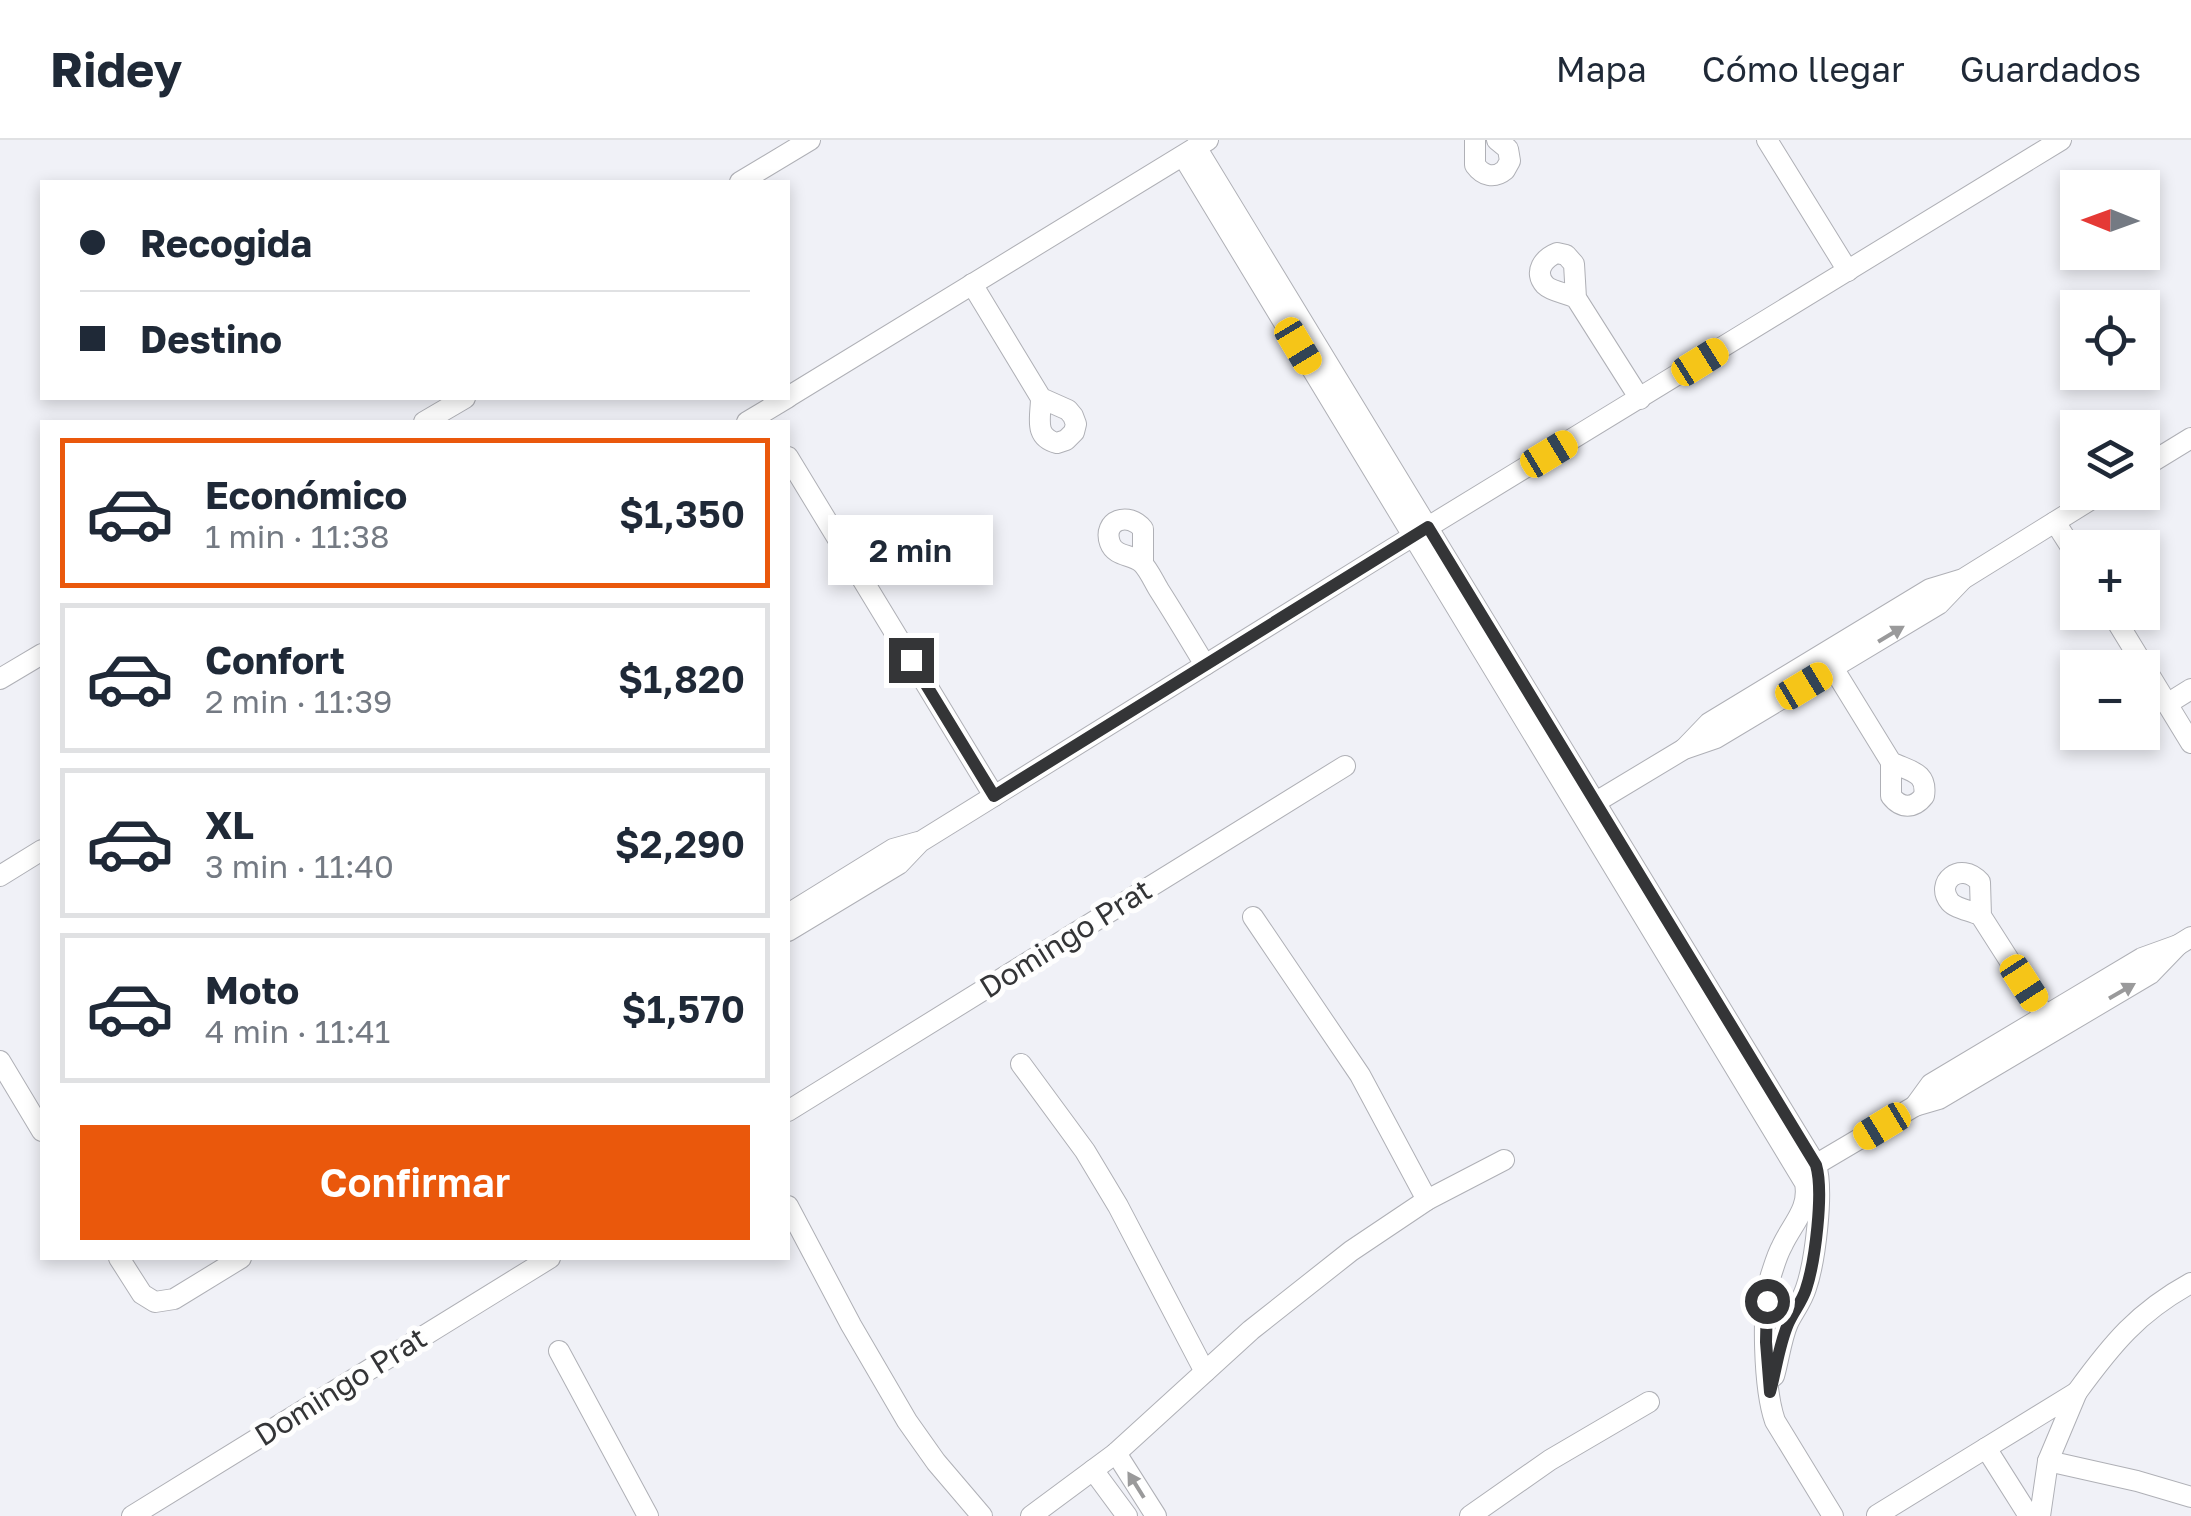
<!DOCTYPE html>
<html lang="es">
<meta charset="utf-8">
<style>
body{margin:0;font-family:"Golos Text",sans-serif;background:#f6f6f7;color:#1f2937;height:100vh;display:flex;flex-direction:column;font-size:38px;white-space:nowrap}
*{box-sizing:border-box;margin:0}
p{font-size:32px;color:#747a83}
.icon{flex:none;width:55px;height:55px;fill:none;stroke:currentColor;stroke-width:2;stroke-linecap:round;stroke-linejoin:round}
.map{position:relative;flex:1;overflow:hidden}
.details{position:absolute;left:40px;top:280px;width:750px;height:840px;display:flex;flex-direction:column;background:#fff;border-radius:0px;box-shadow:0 5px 15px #0003}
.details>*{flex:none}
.banner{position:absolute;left:40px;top:40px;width:750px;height:220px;border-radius:0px;box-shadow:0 5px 15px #0003;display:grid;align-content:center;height:220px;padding:0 40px;background:#fff}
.needle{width:65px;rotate:271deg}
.buttons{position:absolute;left:2060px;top:30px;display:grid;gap:20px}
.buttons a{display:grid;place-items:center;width:100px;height:100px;border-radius:0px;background:#fff;box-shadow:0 5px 15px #0003;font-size:50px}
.end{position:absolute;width:45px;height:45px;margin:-22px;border:12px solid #343537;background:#fff;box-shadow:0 0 0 5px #fff}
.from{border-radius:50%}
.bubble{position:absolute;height:70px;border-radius:0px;background:#fff;box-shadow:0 5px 15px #0003;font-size:32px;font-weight:600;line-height:70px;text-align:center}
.car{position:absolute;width:30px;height:60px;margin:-30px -15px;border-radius:12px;box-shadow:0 0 8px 2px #0007;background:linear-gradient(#f5c518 24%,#345 0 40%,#f5c518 0 76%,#345 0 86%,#f5c518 0)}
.banner b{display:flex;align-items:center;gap:35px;height:95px;font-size:38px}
.banner b+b{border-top:2px solid #e0e1e3}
.banner i{width:25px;height:25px;background:#1f2937}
ul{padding:18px 0 0;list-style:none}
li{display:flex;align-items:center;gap:30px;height:150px;margin:0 20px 15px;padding:0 20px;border:5px solid #e0e1e3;border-radius:0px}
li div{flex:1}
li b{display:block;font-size:38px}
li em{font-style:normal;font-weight:600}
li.selected{border-color:#ea580c}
li>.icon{width:90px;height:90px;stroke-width:1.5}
.primary-button{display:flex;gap:20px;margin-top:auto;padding:20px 40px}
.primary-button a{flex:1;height:115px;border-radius:0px;background:#ea580c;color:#fff;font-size:40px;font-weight:600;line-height:115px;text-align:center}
header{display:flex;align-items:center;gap:60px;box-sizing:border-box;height:140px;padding:0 50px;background:#fff;border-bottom:2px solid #e0e1e3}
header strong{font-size:48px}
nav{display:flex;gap:55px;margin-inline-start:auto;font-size:35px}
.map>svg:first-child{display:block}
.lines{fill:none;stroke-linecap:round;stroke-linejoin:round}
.street-casing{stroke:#afb0b6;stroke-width:22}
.street{stroke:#fff;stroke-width:20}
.oneway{fill:#9a9a9b}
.route{stroke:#343537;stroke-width:12}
.labels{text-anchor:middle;stroke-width:10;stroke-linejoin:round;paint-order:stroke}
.street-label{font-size:30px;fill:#343537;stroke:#fefefe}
</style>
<header>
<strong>Ridey</strong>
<nav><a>Mapa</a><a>Cómo llegar</a><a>Guardados</a></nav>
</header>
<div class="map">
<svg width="2191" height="1376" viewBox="0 0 2191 1376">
<rect width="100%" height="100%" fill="#f0f1f7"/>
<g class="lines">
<defs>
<g id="street">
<path d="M1475,0v25c8,11 19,14 30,5l5,-9 -2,-12 -11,-9"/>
<path d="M1767,0l81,131"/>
<path d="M1196,7l620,1018c8,26 -1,97 -10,123 -4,13 -12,23 -18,35 -7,16 -9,36 -14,53"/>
<path d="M1183,16l622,1027c5,26 -13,41 -23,63 -5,9 -8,20 -11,29 -10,33 -7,114 4,146l58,95"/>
<path d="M740,42l70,-42"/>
<path d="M972,144l69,114 27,12 5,6 3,8 -2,8 -8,8 -9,3c-24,-6 -16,-26 -16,-45"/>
<path d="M1576,158c-9,-5 -24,-6 -31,-13 -12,-13 -1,-27 12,-32l9,2 8,9 2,34 64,101"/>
<path d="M788,257l420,-257"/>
<path d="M424,282l41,-24"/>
<path d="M747,282l40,-24"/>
<path d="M788,317l206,339"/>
<path d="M2142,328l49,-30"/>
<path d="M2055,382l23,36"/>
<path d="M1143,424v-35c-14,-18 -41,-9 -33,14 5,14 22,11 32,20 7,7 12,19 17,27 16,25 31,50 46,75"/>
<path d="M2111,472l80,131"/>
<path d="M1827,518l64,104v34c10,13 23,13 33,0 4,-25 -16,-25 -33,-34"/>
<path d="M0,539l42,-25"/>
<path d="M2167,564l24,-15"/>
<path d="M1684,609l25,-26 221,-134 33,-10 140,-87"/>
<path d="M1586,668l98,-59 32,-11 223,-134 23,-24"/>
<path d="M0,736l42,-26"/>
<path d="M788,774l105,-65 25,-7"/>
<path d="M1981,776c-8,-5 -25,-7 -31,-14 -16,-19 10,-42 30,-20l1,34 71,111"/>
<path d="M1253,777l107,158 67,125"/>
<path d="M788,791l111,-67 21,-22 472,-293 669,-409"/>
<path d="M0,921l42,70"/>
<path d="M1021,924l64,87 33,55 87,166"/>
<path d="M1915,966l16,-22 211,-126 36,-13 13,-8"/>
<path d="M788,971l557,-345"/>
<path d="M1805,1031l110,-65 24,-7 211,-125 28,-29"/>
<path d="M788,1066l63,119 56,96 29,41 46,54"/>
<path d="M119,1118l23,36 13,8 19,-3 67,-41"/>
<path d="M559,1211l89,165"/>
<path d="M2077,1252c35,-48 61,-80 114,-109"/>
<path d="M1116,1313l40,63"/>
<path d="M2048,1321l89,20 54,16"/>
<path d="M1093,1330l34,46"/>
<path d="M1877,1375l109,-67"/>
<path d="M132,1376l418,-258"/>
<path d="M1031,1376l85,-63 135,-123 100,-79 76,-51 77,-40"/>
<path d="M1470,1376l80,-56 99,-58"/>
<path d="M2029,1376l-43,-68 91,-56 -29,69 -8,55"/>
</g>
</defs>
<use href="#street" class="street-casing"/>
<use href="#street" class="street"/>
</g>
<defs><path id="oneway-solid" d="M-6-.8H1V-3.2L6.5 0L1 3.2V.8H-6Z" transform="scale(2.5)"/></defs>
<g class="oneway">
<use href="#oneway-solid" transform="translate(1891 494) rotate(-31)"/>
<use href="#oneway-solid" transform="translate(2122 851) rotate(-30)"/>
<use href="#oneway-solid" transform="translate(1136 1345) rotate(-122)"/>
</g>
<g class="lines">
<path class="route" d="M911,520l83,136 434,-269 388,638c8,27 -1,97 -10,124 -4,13 -13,23 -18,35 -9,21 -12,46 -18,68l-4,-50 1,-41"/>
</g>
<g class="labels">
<g class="street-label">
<text transform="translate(1066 799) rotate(-32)" y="10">Domingo Prat</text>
<text transform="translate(341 1247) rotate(-32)" y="10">Domingo Prat</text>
</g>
</g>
</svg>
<div class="buttons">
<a><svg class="needle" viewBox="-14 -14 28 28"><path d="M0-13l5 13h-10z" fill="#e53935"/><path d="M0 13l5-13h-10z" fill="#747a83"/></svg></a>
<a><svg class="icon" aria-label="locate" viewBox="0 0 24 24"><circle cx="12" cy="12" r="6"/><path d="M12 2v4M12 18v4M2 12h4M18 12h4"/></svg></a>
<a><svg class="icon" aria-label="layers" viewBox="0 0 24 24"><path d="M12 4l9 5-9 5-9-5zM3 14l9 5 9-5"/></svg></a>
<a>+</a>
<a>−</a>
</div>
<i class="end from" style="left:1767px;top:1161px"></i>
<i class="end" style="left:911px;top:520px"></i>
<div class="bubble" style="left:828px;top:375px;width:165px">2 min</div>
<i class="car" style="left:1298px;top:206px;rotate:149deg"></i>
<i class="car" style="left:1700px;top:222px;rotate:58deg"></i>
<i class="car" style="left:1549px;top:314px;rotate:59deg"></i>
<i class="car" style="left:1804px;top:546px;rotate:59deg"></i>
<i class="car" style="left:2024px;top:843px;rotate:147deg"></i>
<i class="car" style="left:1882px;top:986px;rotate:239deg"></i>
<div class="banner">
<b><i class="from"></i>Recogida</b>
<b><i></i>Destino</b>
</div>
<section class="details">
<ul>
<li class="selected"><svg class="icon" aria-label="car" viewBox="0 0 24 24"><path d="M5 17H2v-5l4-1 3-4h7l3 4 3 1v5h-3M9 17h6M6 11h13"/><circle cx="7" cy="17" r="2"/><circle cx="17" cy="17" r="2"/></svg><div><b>Económico</b><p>1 min · 11:38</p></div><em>$1,350</em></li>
<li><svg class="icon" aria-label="car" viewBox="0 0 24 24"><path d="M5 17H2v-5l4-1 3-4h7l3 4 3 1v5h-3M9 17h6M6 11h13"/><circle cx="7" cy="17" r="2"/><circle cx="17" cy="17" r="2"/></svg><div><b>Confort</b><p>2 min · 11:39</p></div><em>$1,820</em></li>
<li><svg class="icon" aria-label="car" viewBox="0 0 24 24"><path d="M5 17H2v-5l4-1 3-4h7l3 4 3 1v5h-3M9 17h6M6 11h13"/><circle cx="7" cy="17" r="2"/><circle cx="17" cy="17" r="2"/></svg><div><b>XL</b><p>3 min · 11:40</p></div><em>$2,290</em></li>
<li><svg class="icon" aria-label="car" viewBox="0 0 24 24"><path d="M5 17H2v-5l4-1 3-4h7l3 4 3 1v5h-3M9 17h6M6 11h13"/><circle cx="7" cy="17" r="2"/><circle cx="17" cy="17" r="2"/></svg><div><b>Moto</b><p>4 min · 11:41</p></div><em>$1,570</em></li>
</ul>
<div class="primary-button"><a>Confirmar</a></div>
</section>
</div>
